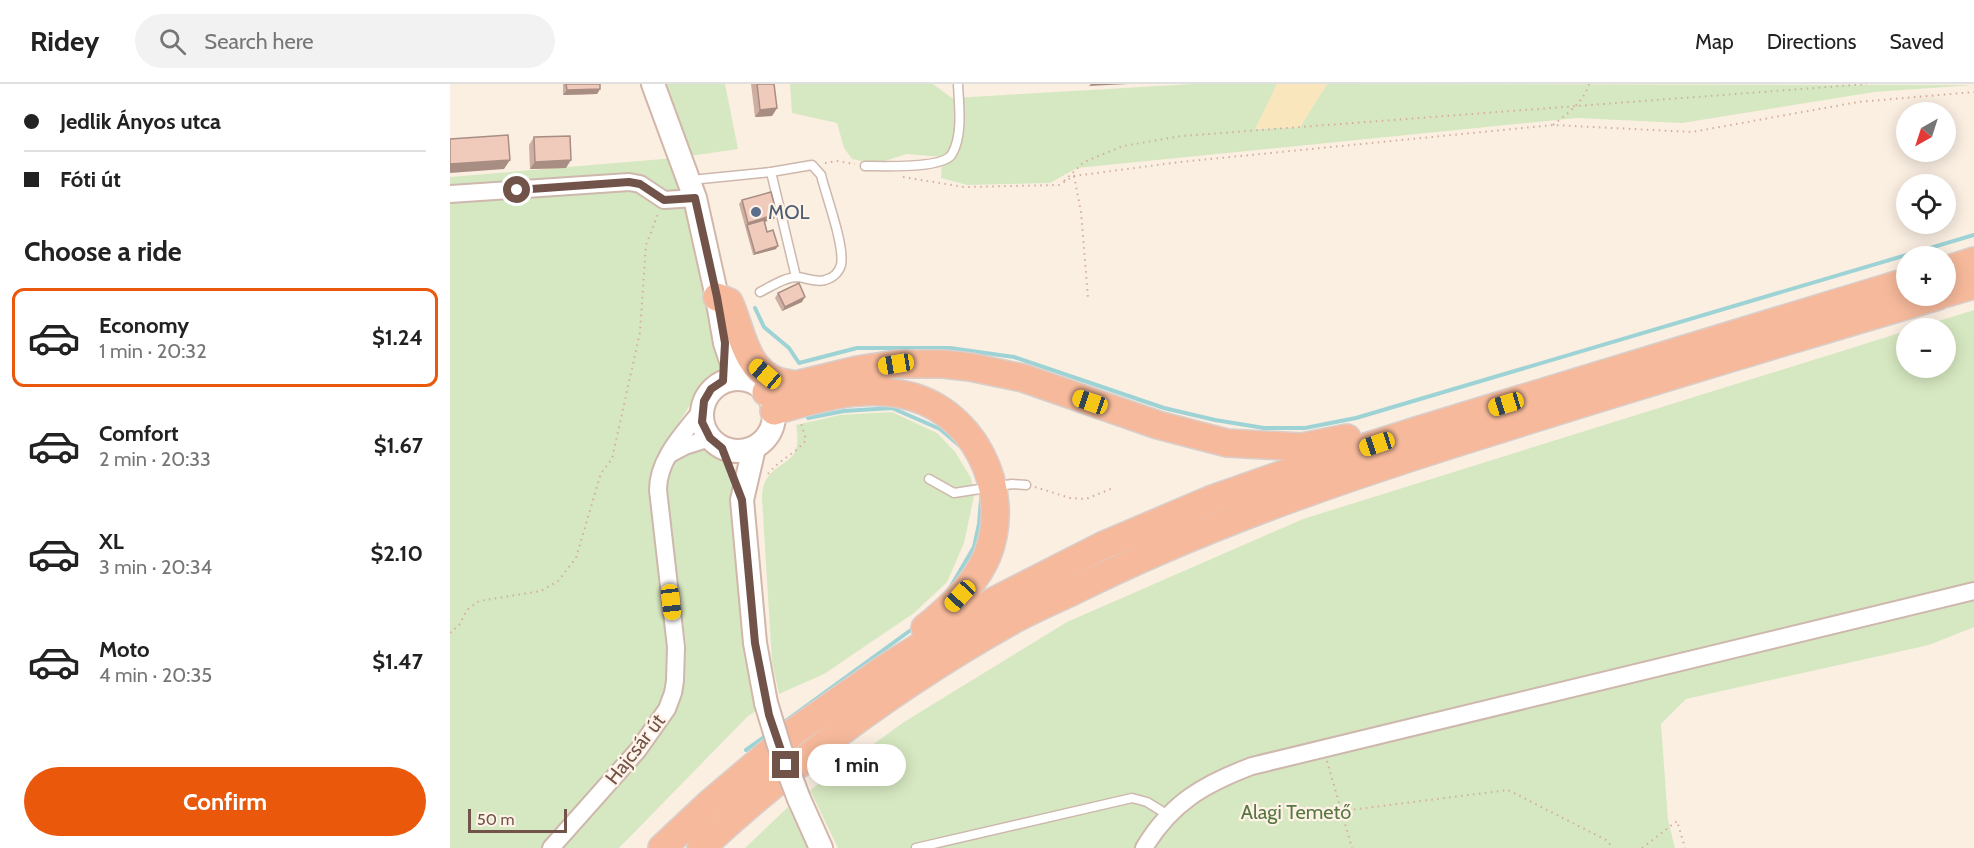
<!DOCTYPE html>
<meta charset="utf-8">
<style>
body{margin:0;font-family:Cabin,sans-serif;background:#f2f2f2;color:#222;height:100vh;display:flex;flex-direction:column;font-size:22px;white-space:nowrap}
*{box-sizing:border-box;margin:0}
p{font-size:20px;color:#767676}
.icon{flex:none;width:33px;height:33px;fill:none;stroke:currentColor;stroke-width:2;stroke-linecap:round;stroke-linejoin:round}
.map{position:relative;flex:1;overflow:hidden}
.panel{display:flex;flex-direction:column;background:#fff;width:450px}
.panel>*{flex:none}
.banner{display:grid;align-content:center;height:132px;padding:0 24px;background:#fff}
.needle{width:39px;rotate:219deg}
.buttons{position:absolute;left:1446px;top:18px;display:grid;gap:12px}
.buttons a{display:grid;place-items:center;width:60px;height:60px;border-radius:50%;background:#fff;box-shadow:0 3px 15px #0003;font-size:30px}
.scale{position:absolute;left:18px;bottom:15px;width:99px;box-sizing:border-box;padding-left:6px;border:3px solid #725349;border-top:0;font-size:16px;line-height:21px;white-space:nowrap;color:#725349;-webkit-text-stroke:4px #fff3e8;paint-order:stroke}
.end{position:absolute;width:27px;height:27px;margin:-14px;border:8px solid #725349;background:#fff;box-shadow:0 0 0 3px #fff}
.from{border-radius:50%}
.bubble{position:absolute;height:42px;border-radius:21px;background:#fff;box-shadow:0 3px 15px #0003;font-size:20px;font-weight:800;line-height:42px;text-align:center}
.car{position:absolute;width:18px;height:36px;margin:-18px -9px;border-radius:8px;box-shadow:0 0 4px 2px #0007;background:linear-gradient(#f5c518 24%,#345 0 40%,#f5c518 0 76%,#345 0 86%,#f5c518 0)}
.banner b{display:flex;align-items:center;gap:21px;height:57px;font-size:22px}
.banner b+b{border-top:2px solid #e0e0e0}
.banner i{width:15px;height:15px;background:#222}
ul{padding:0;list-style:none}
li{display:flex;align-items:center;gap:18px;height:99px;margin:0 12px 9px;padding:0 12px;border:3px solid transparent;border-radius:12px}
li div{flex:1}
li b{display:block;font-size:22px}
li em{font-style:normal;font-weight:800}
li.current{border-color:#ea580c}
li>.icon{width:54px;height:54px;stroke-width:1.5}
h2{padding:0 24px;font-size:27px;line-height:72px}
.cta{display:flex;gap:12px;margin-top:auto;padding:12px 24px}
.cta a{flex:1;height:69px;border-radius:36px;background:#ea580c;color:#fff;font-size:24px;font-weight:800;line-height:69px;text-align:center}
header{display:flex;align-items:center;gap:36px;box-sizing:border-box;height:84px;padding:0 30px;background:#fff;border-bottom:2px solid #e0e0e0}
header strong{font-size:28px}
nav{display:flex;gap:33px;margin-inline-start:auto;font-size:21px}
.search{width:420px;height:54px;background:#f2f2f2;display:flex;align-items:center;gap:15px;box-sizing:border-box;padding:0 21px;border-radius:33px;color:#767676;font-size:22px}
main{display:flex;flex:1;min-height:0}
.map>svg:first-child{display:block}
.green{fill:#d6e8c1}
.sand{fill:#fae6bd}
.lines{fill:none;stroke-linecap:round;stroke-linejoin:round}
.stream{stroke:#9ed3d6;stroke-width:4}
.service-casing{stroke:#ceb7ac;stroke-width:11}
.minor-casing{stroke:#ceb7ac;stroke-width:20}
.secondary-casing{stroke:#d1b6a9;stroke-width:26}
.trunk-casing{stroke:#d8cfcc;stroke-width:30}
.path{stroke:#d4ad9e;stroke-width:2;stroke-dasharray:1.5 4.5;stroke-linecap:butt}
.service{stroke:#fff;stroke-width:8}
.minor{stroke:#fff;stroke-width:16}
.secondary{stroke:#fff;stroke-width:22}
.trunk{stroke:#f6b99b;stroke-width:27}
.secondary-bridge-casing{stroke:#d1b6a9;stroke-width:26;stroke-linecap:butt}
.secondary-bridge{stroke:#fff;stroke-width:22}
.wall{fill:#ceaea0}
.shaded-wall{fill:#a88d82}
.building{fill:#f0caba;stroke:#a88d82;stroke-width:1.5}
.route{stroke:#725349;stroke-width:8}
.service-dot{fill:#5c6f8a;stroke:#fff3e8;stroke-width:2}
.labels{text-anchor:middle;stroke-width:4.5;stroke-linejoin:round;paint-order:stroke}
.service-label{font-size:20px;fill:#4e5e75;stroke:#fff3e8;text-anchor:start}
.street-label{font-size:20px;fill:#725349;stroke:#fff3e8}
.park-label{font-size:20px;fill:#587842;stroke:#fff3e8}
</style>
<header>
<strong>Ridey</strong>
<div class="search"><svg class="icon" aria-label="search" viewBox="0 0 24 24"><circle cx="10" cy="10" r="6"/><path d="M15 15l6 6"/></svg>Search here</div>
<nav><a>Map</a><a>Directions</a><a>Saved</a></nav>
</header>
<main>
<section class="panel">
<div class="banner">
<b><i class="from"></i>Jedlik Ányos utca</b>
<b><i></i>Fóti út</b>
</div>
<h2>Choose a ride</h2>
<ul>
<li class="current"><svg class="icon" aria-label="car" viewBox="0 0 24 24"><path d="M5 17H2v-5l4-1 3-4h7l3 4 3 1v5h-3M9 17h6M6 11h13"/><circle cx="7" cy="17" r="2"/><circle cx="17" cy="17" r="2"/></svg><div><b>Economy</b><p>1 min · 20:32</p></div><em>$1.24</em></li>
<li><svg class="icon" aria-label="car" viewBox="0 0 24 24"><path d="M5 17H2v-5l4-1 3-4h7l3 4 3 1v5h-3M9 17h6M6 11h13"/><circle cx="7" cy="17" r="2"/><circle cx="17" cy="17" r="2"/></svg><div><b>Comfort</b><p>2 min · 20:33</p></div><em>$1.67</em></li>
<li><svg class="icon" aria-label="car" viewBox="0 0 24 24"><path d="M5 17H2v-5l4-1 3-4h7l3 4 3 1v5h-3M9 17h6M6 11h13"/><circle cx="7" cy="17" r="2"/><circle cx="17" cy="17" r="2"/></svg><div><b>XL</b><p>3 min · 20:34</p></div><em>$2.10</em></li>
<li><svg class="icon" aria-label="car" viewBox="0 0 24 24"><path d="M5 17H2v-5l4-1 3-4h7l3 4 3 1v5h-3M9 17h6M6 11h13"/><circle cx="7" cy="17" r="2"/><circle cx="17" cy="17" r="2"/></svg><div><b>Moto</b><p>4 min · 20:35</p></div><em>$1.47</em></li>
</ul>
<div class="cta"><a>Confirm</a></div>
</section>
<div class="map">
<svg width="1524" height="764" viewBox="0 0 1524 764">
<rect width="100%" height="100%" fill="#fbefe2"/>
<g class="green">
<path d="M202,0h73l13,65 -62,9 49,209 -2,14 -20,4 -47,73 -5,13v14l20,162 -2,45 -35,54 -91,102h-93v-671l225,-19z"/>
<path d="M340,0h143l19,14 241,-14h84l-21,45 44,-2 27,-43 647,1 -100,7 -192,31 -105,-5 -500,50 -27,15 -83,2 -26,-7 1,-21 -35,-3 -32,10 -23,-5 -8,-11 -7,-25 -45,-10z"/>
<path d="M1524,226v317l-45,18 -243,54 -25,25 7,96 7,28h-837l-28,-58 94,-68 163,-100 236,-103 603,-188v37h40v-40h-30z"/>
<path d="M442,328l45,21 18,19 16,26 3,18 -10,47 -17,39 -33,31 -90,61 -45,20 -7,-32 -10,-164c0,-35 32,-30 35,-53 1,-6 0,-14 -1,-20l44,-10z"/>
<path d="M252,361l11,2 10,13 8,19 29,229 -13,9 -128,131h-60l122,-154 3,-13 2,-37 -20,-146c2,-35 5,-38 36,-53z"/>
<path d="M338,723l20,41h-63z"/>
</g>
<path class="sand" d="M827,0h50l-27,43 -45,2z"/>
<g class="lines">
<g class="stream">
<path d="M305,224l9,19 25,21 10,15 58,-15h93l64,9 150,51 51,12 49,8h41l51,-10 618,-183"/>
<path d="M357,327l1,7 36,-7 48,-3 48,21 20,17"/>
<path d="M500,504l24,-41 5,-23 2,-24"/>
<path d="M330,641l135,-98"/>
<path d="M296,666l21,-15"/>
</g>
<defs>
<g id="service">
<path d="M415,82c17,0 79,3 87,-12 11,-19 7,-48 6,-70"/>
<path d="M321,88l25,105"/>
<path d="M241,96l80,-8 41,-7 9,10c5,21 24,71 20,90 -2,7 -8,13 -16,15 -9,3 -18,-2 -27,-3 -13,0 -26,9 -38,15"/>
<path d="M479,395l25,14 58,-9 14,1"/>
<path d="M466,764l216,-50 15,4 21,13"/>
</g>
<g id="minor">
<path d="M0,110l179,-12 11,2 24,16 31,-2"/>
<path d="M220,370l15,-8 25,-8"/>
<path d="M101,764l87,-98 29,-41 6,-16 2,-12 1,-34 -18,-157c0,-31 25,-56 44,-80"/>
<path d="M694,764c27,-45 60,-64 108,-82l722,-175"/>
</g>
<g id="secondary">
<path d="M203,0l42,114 22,99 8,46 9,27 5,8"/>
<circle cx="288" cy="331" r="36"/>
<path d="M304,364l-12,52 13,143 11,60"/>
<path d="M349,715l22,49"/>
</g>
<g id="trunk">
<path d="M1496,186l28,-9"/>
<path d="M1496,209l28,-8"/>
<path d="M267,213l12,5c13,28 15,66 48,79 6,2 12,2 18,4"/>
<path d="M316,308l91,-22 39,-6h47l27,3 53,11 135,47 69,18 75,4 45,-9"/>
<path d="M324,327c41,-12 83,-25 126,-17 72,12 114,95 87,162 -12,29 -38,53 -62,72"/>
<path d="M212,764l47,-44 86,-73 89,-62 110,-68 108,-55 108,-46 102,-36 107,-34 487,-148"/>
<path d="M251,764c94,-87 198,-164 310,-227 20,-11 41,-20 62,-30 132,-66 270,-113 411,-157 151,-48 302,-93 454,-138"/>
</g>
</defs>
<use href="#service" class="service-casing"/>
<use href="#minor" class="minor-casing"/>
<use href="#secondary" class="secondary-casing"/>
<use href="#trunk" class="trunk-casing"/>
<g class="path">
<path d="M1103,41c15,-12 30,-22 36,-41"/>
<path d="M375,79l12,-2 18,3"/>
<path d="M624,92l7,36 7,86"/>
<path d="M453,93l61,10 95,-2 15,-9 106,-14 373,-37 139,7 166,-30 116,-10"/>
<path d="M614,97l20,-19 39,-16 59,-10 685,-52"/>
<path d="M318,390c11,-14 27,-20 38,-34l-5,-17"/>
<path d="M585,403l35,11 16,1 27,-11"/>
<path d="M0,549l9,-8 8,-15 12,-9 62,-10 17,-10 18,-23 25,-85 11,-14 28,-127 6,-87 12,-31"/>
<path d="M877,677l25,87"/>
<path d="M892,727l166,-21 98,50 7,8"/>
<path d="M1192,764l35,-27 8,27"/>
</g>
<use href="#service" class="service"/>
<use href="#minor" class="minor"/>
<use href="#secondary" class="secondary"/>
<use href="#trunk" class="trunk"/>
<defs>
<path id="secondary-bridge" d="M316,619l14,46 19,50"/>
</defs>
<use href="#secondary-bridge" class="secondary-bridge-casing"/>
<use href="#secondary-bridge" class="secondary-bridge"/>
</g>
<g class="wall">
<path d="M113,0h37v5l-3,5 -34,1z"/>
<path d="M301,0h23l3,24 -5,8 -17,1z"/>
<path d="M84,53l32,31 -36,1 -1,-24z"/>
<path d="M292,116l35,14 -3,5 -10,3 3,10 9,17 -23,6 -14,-51z"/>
<path d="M328,209l24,9 -20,9 -7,-13z"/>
</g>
<g class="shaded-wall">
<path d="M641,0h37l-39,2z"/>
<path d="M150,5l-3,5 -34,1 4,-5z"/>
<path d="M327,24l-5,8 -17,1 5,-7z"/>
<path d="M60,76l-6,9 -54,4v-9z"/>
<path d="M121,76l-5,8 -36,1 5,-7z"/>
<path d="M327,130l-3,5 -27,8v-2l1,-2z"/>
<path d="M328,162l-2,3 -23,6 2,-2z"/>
<path d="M355,213l-3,5 -20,9 3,-4z"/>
</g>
<g class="building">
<path d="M116,0h34v5l-33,1z"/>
<path d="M307,0h17l3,24 -17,2z"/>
<path d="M58,51l2,25 -60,4v-25z"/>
<path d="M120,52l1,24 -36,2 -1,-25z"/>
<path d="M321,108l6,22 -29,9 -6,-23z"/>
<path d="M314,136l3,12 6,-2 5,16 -23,7 -8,-28z"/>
<path d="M349,199l6,14 -20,10 -7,-14z"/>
</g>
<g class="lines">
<path class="route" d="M67,106l112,-8 11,2 24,16 31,-2 22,99 8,46 -2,38 -12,8 -7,12 -2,21 8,16 12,10 20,52 13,143 14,72 17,50"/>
</g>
<circle class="service-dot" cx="306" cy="128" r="6"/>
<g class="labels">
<g class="service-label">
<text x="318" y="135">MOL</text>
</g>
<g class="street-label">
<text transform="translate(185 665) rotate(-52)" y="7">Hajcsár út</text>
</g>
<g class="park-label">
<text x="846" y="735">Alagi Temető</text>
</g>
</g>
</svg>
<div class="buttons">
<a><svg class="needle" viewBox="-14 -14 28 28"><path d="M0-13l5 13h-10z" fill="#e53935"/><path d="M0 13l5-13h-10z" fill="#767676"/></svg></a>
<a><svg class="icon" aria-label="locate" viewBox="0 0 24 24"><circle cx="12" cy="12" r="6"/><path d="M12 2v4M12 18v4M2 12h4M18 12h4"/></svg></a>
<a>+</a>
<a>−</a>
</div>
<div class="scale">50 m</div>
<i class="end from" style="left:67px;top:106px"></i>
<i class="end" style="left:336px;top:681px"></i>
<div class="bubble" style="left:357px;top:660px;width:99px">1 min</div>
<i class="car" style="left:446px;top:280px;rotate:261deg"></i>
<i class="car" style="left:315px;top:290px;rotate:310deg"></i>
<i class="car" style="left:640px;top:318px;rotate:289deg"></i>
<i class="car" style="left:1056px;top:320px;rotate:253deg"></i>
<i class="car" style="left:927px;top:360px;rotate:252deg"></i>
<i class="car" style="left:510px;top:512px;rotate:223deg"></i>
<i class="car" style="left:221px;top:518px;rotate:173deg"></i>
</div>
</main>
